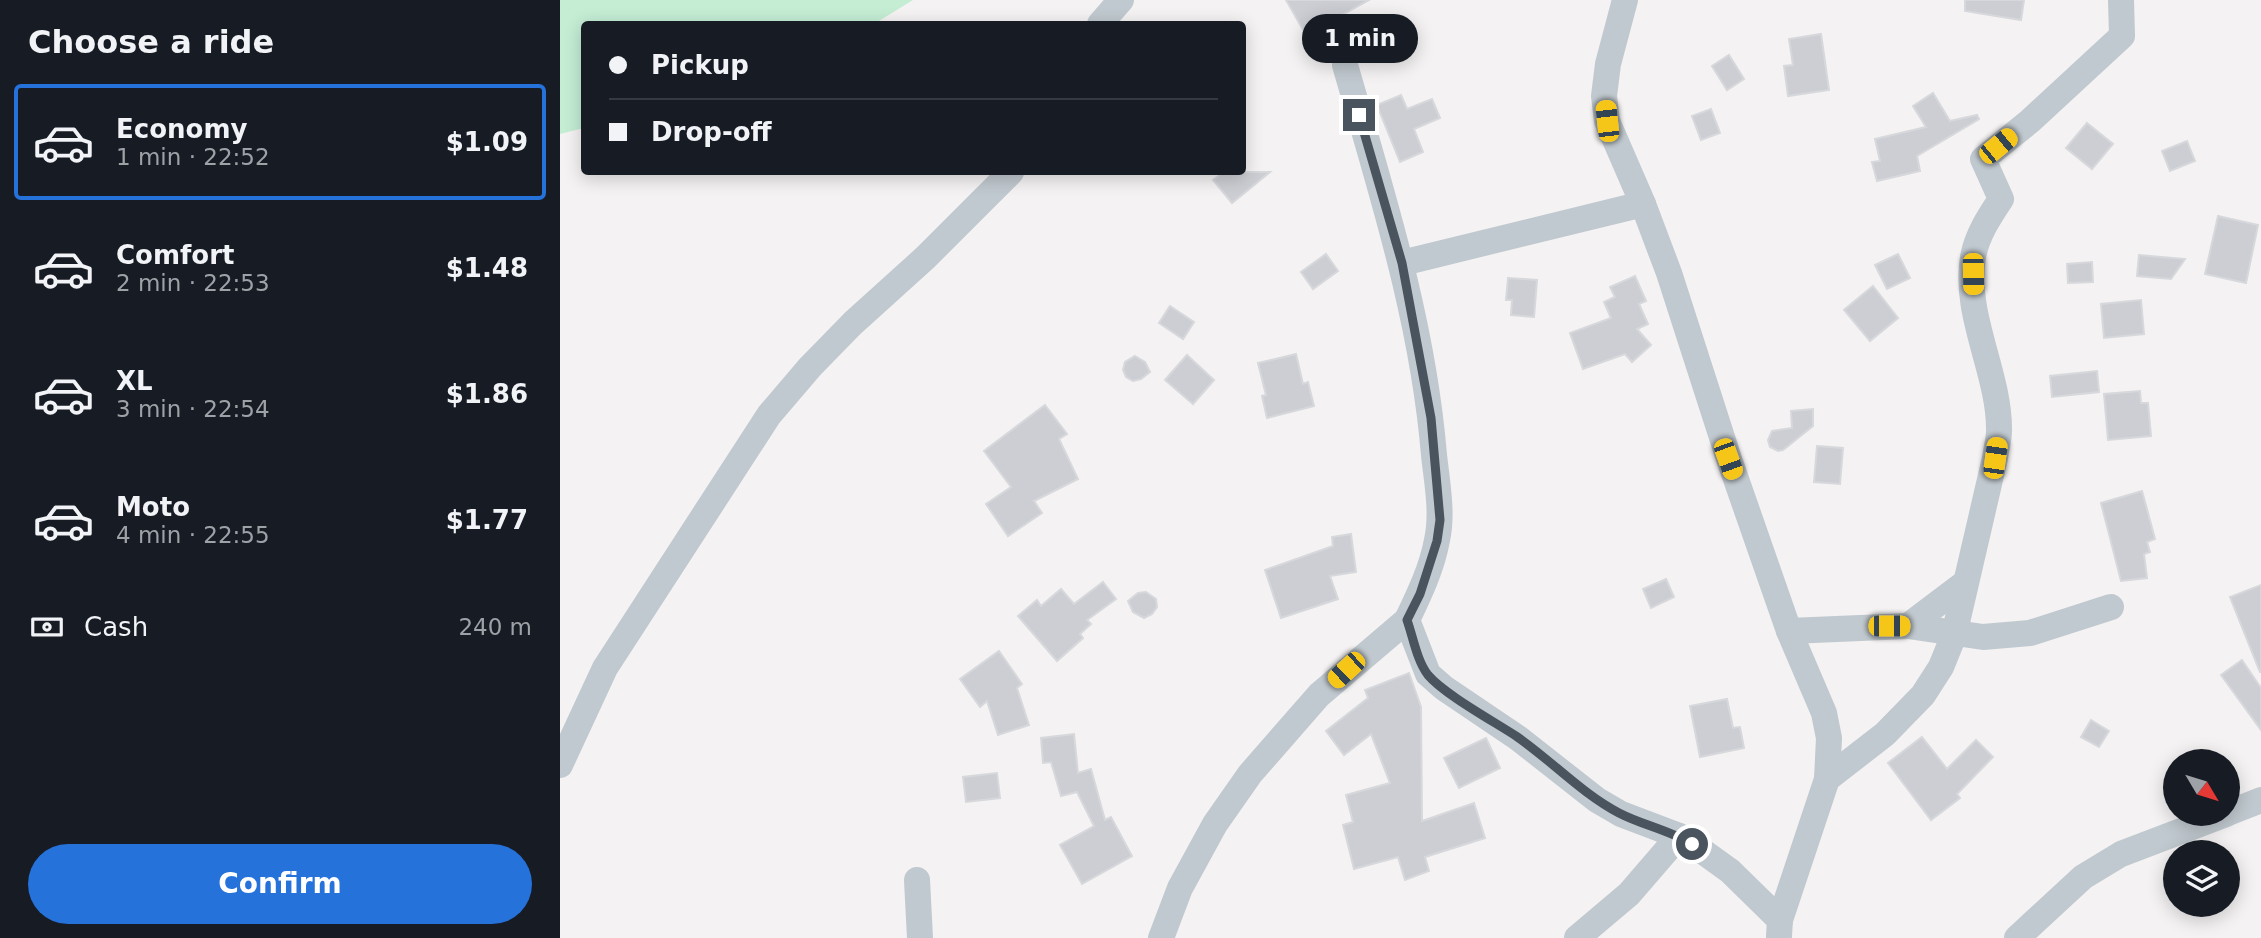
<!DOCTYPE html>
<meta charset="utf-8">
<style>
body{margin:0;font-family:"DejaVu Sans",sans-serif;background:#20242c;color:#f1f3f6;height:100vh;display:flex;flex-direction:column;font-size:26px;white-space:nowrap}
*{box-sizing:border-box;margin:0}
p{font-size:23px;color:#9ea1a6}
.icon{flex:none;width:38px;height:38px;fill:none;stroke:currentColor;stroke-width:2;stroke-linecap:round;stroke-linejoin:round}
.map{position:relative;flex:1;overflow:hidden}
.sheet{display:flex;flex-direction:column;background:#171b24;width:560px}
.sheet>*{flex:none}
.top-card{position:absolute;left:21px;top:21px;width:665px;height:154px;border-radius:7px;box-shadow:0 4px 18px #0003;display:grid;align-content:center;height:154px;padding:0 28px;background:#171b24}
.needle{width:46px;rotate:128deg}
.controls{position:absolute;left:1603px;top:749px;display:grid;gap:14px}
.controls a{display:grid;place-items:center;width:77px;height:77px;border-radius:50%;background:#171b24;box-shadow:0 4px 18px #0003;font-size:35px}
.end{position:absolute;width:32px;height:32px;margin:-16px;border:9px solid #4a545e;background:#fff;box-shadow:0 0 0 4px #fff}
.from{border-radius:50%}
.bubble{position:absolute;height:49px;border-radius:24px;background:#171b24;box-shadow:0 4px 18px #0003;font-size:23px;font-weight:600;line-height:49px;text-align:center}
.car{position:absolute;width:21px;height:42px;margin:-21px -10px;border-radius:9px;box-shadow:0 0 5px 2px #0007;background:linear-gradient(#f5c518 24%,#345 0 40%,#f5c518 0 76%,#345 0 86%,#f5c518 0)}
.top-card b{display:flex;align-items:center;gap:24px;height:66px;font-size:26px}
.top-card b+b{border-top:2px solid #363941}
.top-card i{width:18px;height:18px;background:#f1f3f6}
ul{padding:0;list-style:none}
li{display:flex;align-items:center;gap:21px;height:116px;margin:0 14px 10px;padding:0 14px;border:4px solid transparent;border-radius:7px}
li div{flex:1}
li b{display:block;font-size:26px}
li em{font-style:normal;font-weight:600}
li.active{border-color:#2572db}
li>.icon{width:63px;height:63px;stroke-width:1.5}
h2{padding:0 28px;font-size:32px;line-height:84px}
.pay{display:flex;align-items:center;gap:18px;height:77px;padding:0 28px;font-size:26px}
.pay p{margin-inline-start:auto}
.button{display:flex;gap:14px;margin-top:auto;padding:14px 28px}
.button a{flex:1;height:80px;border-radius:42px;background:#2572db;color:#fff;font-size:28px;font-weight:600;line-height:80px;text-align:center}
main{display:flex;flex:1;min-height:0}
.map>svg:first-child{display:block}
.green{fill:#c4edd4}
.building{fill:#ccced3;stroke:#d6d8dc;stroke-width:2}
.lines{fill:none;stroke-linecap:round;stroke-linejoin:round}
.minor{stroke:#c0c9cf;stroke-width:26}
.route{stroke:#4a545e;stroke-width:9}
</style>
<main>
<section class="sheet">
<h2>Choose a ride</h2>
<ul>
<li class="active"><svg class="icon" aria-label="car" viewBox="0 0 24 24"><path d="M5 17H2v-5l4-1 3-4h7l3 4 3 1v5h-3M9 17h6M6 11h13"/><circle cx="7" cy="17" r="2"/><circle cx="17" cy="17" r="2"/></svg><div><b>Economy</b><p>1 min · 22:52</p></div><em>$1.09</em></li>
<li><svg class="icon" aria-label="car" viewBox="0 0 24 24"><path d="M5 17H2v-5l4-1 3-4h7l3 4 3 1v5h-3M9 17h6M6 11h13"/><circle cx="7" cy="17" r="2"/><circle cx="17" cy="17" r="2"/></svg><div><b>Comfort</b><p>2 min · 22:53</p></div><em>$1.48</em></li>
<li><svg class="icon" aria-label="car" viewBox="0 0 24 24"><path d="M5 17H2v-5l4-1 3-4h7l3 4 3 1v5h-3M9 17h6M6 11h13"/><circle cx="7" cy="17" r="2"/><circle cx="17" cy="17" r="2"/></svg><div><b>XL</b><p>3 min · 22:54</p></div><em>$1.86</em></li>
<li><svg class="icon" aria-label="car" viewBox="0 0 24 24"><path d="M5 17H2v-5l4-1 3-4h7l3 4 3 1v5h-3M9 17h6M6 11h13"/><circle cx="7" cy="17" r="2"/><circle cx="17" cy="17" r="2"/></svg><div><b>Moto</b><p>4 min · 22:55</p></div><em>$1.77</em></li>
</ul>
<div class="pay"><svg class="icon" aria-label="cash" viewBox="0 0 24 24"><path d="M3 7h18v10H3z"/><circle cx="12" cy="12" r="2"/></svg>Cash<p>240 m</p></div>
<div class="button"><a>Confirm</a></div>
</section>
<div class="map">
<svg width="1701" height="938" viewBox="0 0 1701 938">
<rect width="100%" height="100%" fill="#f4f2f2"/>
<path class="green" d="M0,0h353l-39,24h-290v104l-24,6z"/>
<g class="building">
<path d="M726,0h83l-63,35z"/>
<path d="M1405,0h59l-3,20 -56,-9z"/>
<path d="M1261,34l8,56 -41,6 -4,-30 9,-1 -4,-26z"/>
<path d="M1169,55l15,24 -17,11 -15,-24z"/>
<path d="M1373,93l17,28 27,-6 2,4 -62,37 3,15 -43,10 -5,-19 8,-1 -5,-22 51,-12 -13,-21z"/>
<path d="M841,95l6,14 25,-10 8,19 -26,11 9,23 -23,10 -23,-57z"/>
<path d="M1151,109l9,24 -19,7 -9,-24z"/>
<path d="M1527,123l26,21 -21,25 -26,-21z"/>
<path d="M1627,141l8,20 -25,10 -8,-20z"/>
<path d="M664,172h46l-38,31 -19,-23z"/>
<path d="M1658,216l40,9 -12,58 -41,-9z"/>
<path d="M766,254l12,17 -25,18 -12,-17z"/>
<path d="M1338,254l12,24 -23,11 -12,-24z"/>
<path d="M1579,255l46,4 -14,20 -34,-3z"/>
<path d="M1532,262l1,20 -25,1 -1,-19z"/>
<path d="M1075,276l11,25 -7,3 9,20 -11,5 14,16 -19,17 -7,-8 -42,15 -13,-36 41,-15 -7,-16 11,-5 -5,-10z"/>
<path d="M948,278l29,2 -3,37 -23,-2 1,-15h-6z"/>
<path d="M1313,286l25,32 -28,23 -26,-31z"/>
<path d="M1581,300l3,34 -40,4 -3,-34z"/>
<path d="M610,306l24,16 -11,17 -24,-16z"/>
<path d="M736,354l7,30 5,-2 6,24 -47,12 -5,-22 4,-1 -8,-32z"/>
<path d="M627,355l27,25 -21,24 -28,-24z"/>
<path d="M575,356l10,6 5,10 -9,7 -8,2 -7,-4 -3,-7 2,-8z"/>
<path d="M1537,371l2,21 -47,5 -2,-21z"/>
<path d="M1580,391l1,12h7l3,33 -43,4 -4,-46z"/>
<path d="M485,405l22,29 -8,5 19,40 -44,22 8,12 -34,23 -22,-32 25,-17 -27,-36z"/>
<path d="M1253,409v17l-30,24 -5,1 -8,-4 -2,-7 4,-9 20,-3 -1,-17z"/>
<path d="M1257,446l26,2 -3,36 -26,-2z"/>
<path d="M1582,491l13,48 -8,3 3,10 -6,2 3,24 -26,3 -20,-78z"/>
<path d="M791,534l5,38 -26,4 8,23 -57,19 -16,-48 68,-24 -1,-9z"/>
<path d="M1106,579l8,18 -23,11 -8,-19z"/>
<path d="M543,582l13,17 -29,21 4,4 -11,10 3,4 -26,23 -39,-45 19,-16 4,6 20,-17 13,15z"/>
<path d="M1701,585v87h-1l-30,-75z"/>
<path d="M586,592l10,7 1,8 -5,7 -8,4 -11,-6 -5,-11 10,-8z"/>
<path d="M439,651l23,33 -5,4 12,37 -31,10 -11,-34 -7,6 -20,-28z"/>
<path d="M1682,660l19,28v42l-40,-55z"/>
<path d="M849,673l12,34 1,114 52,-18 11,35 -60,19 4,14 -24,9 -7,-23 -44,12 -11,-44 10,-3 -7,-27 44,-12 -19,-49 -27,21 -18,-24 42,-33 -3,-8z"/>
<path d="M1167,699l6,29 7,-1 4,21 -44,9 -10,-51z"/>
<path d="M1531,720l18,11 -10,16 -18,-10z"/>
<path d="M514,734l4,39 13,-4 14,51 6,-3 21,39 -50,28 -22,-39 34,-19 -17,-34 -16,4 -10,-34 -8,1 -2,-25z"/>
<path d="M1362,737l25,32 29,-29 17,17 -36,37 3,4 -29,22 -43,-57z"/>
<path d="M926,738l14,30 -41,20 -15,-30z"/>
<path d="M437,773l3,25 -34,4 -3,-25z"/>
</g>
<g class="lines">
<g class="minor">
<path d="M1065,0l-17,64 -4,32 3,25 36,83 26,69 60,186 60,172 35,82 5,25 -2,41 -47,141 -1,16"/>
<path d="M540,24l21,-24"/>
<path d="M785,65c37,129 78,256 89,390 3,28 9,58 3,85 -5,28 -18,55 -30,80l21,54 16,14 74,50 79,62 24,14 58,22 26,17 25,18 50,49"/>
<path d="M842,263l241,-59"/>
<path d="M1348,626l75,11 47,-4 81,-26"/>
<path d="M1229,631l119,-5 57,-43"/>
<path d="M0,765l45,-97 164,-253 41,-48 43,-44 73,-66 85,-85"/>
<path d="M1267,779l58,-45 38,-39 18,-28 13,-32 41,-177c1,-9 4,-18 4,-27 1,-57 -36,-116 -26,-174 4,-22 16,-40 28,-58l-18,-40 47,-38 92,-85 -1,-36"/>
<path d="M1668,813l33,-13"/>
<path d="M357,880l3,58"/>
<path d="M601,938l19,-50 35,-64 35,-50 69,-79 88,-75"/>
<path d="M1017,938l52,-44 50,-58"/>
<path d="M1457,938l66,-61 38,-23 105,-40"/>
</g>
</g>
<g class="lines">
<path class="route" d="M799,115l43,148 29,155 9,102 -3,21 -17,53 -13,26c6,17 10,41 21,55 16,19 65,46 88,61 35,24 65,57 103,77 23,12 50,17 73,31"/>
</g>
</svg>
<div class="controls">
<a><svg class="needle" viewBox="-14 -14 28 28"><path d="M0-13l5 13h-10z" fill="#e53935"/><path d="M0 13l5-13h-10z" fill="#9ea1a6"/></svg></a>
<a><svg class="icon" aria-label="layers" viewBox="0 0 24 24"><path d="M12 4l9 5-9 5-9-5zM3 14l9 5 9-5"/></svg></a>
</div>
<i class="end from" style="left:1132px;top:844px"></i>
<i class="end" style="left:799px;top:115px"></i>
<div class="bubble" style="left:742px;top:14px;width:116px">1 min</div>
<i class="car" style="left:1047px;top:121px;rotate:354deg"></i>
<i class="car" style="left:1438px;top:146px;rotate:51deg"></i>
<i class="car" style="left:1413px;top:274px;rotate:179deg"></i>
<i class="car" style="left:1435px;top:458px;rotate:8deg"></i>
<i class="car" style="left:1168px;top:459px;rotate:160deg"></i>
<i class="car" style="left:1329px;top:626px;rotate:90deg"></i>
<i class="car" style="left:786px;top:670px;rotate:227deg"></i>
<div class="top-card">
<b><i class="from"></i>Pickup</b>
<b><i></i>Drop-off</b>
</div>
</div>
</main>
